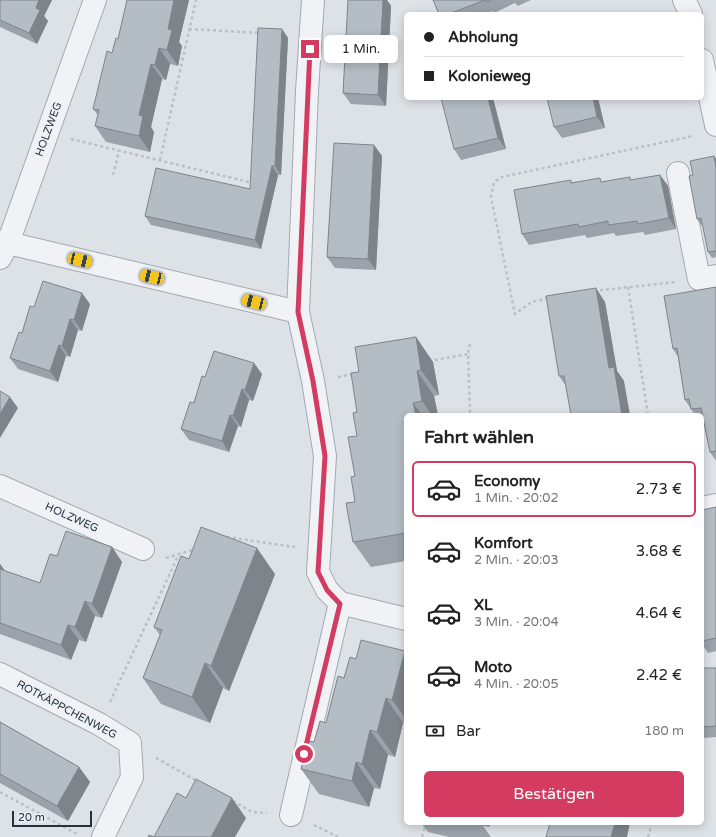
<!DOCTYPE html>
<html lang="de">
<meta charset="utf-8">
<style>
body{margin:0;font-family:"Varela Round",sans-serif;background:#f2f2f2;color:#222;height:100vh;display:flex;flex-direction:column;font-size:15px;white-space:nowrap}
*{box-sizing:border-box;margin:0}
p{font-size:13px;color:#767676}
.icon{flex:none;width:22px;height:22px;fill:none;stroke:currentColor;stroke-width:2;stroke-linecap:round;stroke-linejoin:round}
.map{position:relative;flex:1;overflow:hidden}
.details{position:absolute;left:404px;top:413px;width:300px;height:412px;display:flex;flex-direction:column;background:#fff;border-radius:6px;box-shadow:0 2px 10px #0003}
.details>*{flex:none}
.hud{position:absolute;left:404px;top:12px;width:300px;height:88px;border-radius:6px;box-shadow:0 2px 10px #0003;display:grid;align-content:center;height:88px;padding:0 20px;background:#fff}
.scale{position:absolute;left:12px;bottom:10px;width:80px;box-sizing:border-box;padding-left:4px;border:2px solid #26313e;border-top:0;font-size:11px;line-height:14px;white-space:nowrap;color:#26313e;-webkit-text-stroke:3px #ecf1f5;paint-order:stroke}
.end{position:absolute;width:18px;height:18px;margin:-9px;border:5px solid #d33c60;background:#fff;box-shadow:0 0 0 2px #fff}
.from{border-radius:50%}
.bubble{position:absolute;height:28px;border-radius:6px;background:#fff;box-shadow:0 2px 10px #0003;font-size:13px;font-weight:600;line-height:28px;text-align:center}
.car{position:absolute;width:12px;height:24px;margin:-12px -6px;border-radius:5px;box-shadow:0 0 3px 1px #0007;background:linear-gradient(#f5c518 24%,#345 0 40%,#f5c518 0 76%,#345 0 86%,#f5c518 0)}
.hud b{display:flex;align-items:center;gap:14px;height:38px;font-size:15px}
.hud b+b{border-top:1px solid #e0e0e0}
.hud i{width:10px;height:10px;background:#222}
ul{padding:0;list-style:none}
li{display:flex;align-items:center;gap:12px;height:56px;margin:0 8px 6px;padding:0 12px;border:2px solid transparent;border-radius:6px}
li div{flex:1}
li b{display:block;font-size:15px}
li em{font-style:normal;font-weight:600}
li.selected{border-color:#d33c60}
li>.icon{width:36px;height:36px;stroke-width:1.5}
h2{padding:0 20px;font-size:18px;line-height:48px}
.pay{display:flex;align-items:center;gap:10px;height:44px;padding:0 20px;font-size:15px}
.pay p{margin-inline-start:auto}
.cta{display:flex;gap:8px;margin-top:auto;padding:8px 20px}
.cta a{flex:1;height:46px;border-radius:6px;background:#d33c60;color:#fff;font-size:16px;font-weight:600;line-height:46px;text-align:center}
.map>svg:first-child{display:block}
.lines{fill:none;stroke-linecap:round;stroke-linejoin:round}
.minor-casing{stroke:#a2a9b1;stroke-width:24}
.path{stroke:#bbc0c6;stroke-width:2.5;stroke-dasharray:3 3;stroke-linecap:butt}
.minor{stroke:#f0f2f6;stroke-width:22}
.wall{fill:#9ba2a9}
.shaded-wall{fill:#7e8489}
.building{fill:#b4bcc4;stroke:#7e8489}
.route{stroke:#d33c60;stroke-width:5}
.labels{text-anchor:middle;stroke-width:3;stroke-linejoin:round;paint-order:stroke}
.street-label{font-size:11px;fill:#26313e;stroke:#ecf1f5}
</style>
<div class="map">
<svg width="716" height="837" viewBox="0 0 716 837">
<rect width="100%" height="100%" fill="#dde2e7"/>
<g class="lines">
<defs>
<g id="minor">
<path d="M313,0l-6,91 -9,221 15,69 12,75 -7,116 9,18 13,13 66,16"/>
<path d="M684,0l7,14"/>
<path d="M702,60l14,65"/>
<path d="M678,173l21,106 17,-3"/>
<path d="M0,242l8,1 290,69"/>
<path d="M0,258l8,-15 87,-243"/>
<path d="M0,486l143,63"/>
<path d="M702,508l14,-3"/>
<path d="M0,674l99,50 31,19 2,34 -29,60"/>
<path d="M291,815l49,-212"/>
</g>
</defs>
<use href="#minor" class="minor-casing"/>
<g class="path">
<path d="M189,29l72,4"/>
<path d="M71,139l182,44"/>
<path d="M160,160l36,-160"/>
<path d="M113,175l6,-24"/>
<path d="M628,287l20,128"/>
<path d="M594,291l81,-9"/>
<path d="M548,298l-16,4 -17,12 -24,-117 3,-15 8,-5 191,-41"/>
<path d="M470,344l-2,10 2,61"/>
<path d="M429,361l39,-7"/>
<path d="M338,377l15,-3"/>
<path d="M227,537l68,10"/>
<path d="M166,558l29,-9"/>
<path d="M110,702l68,-146"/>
<path d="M156,758l41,23"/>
<path d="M0,792l79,43"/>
<path d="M233,801l19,11 15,1"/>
<path d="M314,825l24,12"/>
<path d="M422,837l4,-14"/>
<path d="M648,837l4,-14"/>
</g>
<use href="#minor" class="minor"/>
</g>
<g class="wall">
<path d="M0,0h52l-8,16 4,5 -11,23 -37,-17z"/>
<path d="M127,0h62l-10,42 3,4 -4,20 -8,-2 -4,16 -4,-1 -11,48 3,5 -4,20 -44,-10 -11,-16 3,-11 -5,-6 19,-56 6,-14z"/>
<path d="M348,0h39l4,6 -5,100 -35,-2 -8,-11z"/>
<path d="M433,0h98l-13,6 -3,-3 -21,10 -1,-2 -8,3h-46z"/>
<path d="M282,29l6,9 -7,137h-3l-17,74 -110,-24 -6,-9 105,-27z"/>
<path d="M493,98l13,51 -45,11 -7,-11z"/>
<path d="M598,98l7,30 -43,10 -8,-11z"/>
<path d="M374,145l8,11 -6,114 -41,-2 -8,-11z"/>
<path d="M714,156l2,3v98l-4,1 -4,-6 -5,-27h-2l-4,-6 -4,-44z"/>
<path d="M660,175l8,11 8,43 -31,6 -2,-3 -27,4 -2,-3 -27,5 -2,-3 -56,10 -7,-11 51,-52h30l29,-2z"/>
<path d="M716,287v174l-6,-9 -7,-32h-1v-5h-7l-10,-15 -7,-43 -5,-8z"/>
<path d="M605,302l12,69 7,10 -58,5 -7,-10z"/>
<path d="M90,304l-8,27 -4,-1 -8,27 -4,-1 -8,26 -40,-13 -8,-11 24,-51z"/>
<path d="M416,337l17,25 6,33 -5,1 4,19h-32v146l-35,6 -18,-25 2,-40v-26l2,-40v-24l2,-40z"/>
<path d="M262,374l-9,27 -4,-1 -8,27 -3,-1 -9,26 -40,-12 -8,-11 24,-52z"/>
<path d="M716,507v144l-8,2 -6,-9v-3z"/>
<path d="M112,547l10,15 -20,56 -7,-2 -9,26 -7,-2 -8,20 -71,-26v-70l5,7 35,12 17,-27z"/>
<path d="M189,559l86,15 -46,117 -6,-3 -13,35 -49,-19 -18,-26 17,-43 -6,-8z"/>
<path d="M405,651l1,2v71l-3,-1 -8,34 -7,-2 -8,34 -6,-1 -5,19 -50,-13 -18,-25 13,-27 12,-19 18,-45 12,-19z"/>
<path d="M702,668h14v69l-14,1z"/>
<path d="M0,722l79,45 11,15 -22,39 -68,-38z"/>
<path d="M421,823h69l-1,4 -6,-1 8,11h-42l-21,-5z"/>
</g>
<g class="shaded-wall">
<path d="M39,0h13l-8,16 4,5 -11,23 -8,-11 7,-25z"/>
<path d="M174,0h15l-10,42 3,4 -4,20 -11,-16 1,-21z"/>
<path d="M383,0h4l4,6 -5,100 -8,-11z"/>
<path d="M282,29l6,9 -7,137 -6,-9z"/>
<path d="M159,48l11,16 -4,16 -11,-15z"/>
<path d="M151,64l11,15 -11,48 3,5 -4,20 -11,-16v-21z"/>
<path d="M488,98h5l13,51 -8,-11z"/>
<path d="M593,98h5l7,30 -8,-11z"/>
<path d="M374,145l8,11 -6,114 -8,-11z"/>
<path d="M714,156l2,3v9z"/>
<path d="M272,166l6,9 -17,74 -6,-9z"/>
<path d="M660,175l8,11 8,43 -7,-11z"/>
<path d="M596,288l9,14 12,69 7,10 6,34h-8l-13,-47z"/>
<path d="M82,293l8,11 -8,27 -8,-11z"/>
<path d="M70,319l8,11 -8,27 -8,-11z"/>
<path d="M416,337l17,25 6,33 -18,-25z"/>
<path d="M59,345l7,11 -8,26 -8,-11z"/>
<path d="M254,363l8,11 -9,27 -8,-11z"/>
<path d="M417,371l17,25 4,19h-6l-10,-14z"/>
<path d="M242,389l7,11 -8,27 -8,-11z"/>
<path d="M10,397l8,11 -18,30v-24z"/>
<path d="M413,403l9,12h-6z"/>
<path d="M230,415l8,11 -9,26 -7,-11z"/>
<path d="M112,547l10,15 -20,56 -10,-14z"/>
<path d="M257,548l18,26 -46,117 -18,-25z"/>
<path d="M0,564l8,11 -8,-1z"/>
<path d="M85,601l10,15 -9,26 -11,-15z"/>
<path d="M68,625l11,15 -8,20 -10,-15z"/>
<path d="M405,651l1,2v66l-14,-19z"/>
<path d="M205,663l18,25 -13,35 -18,-26z"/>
<path d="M386,698l17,25 -8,34 -18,-25z"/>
<path d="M370,730l18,25 -8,34 -18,-25z"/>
<path d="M356,762l18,26 -5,19 -17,-26z"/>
<path d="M79,767l11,15 -22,39 -11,-15z"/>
<path d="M232,798l14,20 -11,19h-24z"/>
<path d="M487,823h3l-1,4z"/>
<path d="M615,823h15l-3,14h-16z"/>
</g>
<g class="building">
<path d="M0,0h39l-3,8 4,2 -11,23 -29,-13z"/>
<path d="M127,0h47l-6,29 4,1 -5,20 -8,-2 -4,17 -4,-1 -12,51 4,1 -4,20 -44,-10 4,-16 -6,-1 14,-58 5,2 4,-15 2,1z"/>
<path d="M348,0h35l-5,95 -35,-2z"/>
<path d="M433,0h52l-36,14h-10z"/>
<path d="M486,0h5l-4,2z"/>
<path d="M258,28l24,1 -7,137h-3l-17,74 -110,-24 11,-48 94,21z"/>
<path d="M441,98h47l10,40 -44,11z"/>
<path d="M547,98h46l4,19 -43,10z"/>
<path d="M334,143l40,2 -6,114 -41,-2z"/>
<path d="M714,156l2,12v83l-8,1 -7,-34 -4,1 -8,-43 4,-1 -3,-14z"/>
<path d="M660,175l9,43 -31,6 -1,-3 -29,4v-4l-29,6 -1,-3 -56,10 -8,-44 57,-10v3l29,-5 1,4 29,-5v3z"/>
<path d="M43,281l39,12 -8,27 -4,-1 -8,27 -3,-1 -9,26 -40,-13 9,-26 3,1 8,-27 4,1z"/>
<path d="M716,287v164l-6,1 -9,-44 -10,1 -2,-10 -4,1 -8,-52 -4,1 -9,-53z"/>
<path d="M596,288l13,80 5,-1 8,48h-51l-7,-39h-5l-13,-80z"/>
<path d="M416,337l5,33 -4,1 5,30 -9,2 3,12h-10v118l-53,9 -7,-39 9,-1 -4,-25 4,-1 -7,-39 9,-1 -4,-23 4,-1 -6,-39 8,-1 -4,-25z"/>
<path d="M214,351l40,12 -9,27 -3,-1 -9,27 -3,-1 -8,26 -41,-12 9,-27 4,1 8,-27 3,1z"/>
<path d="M0,391l10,6 -10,17z"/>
<path d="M716,507v131l-14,3v-131z"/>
<path d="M201,527l56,21 -46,118 -6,-3 -13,34 -49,-19 19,-48 -8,-3 14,-37 13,-34 8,3z"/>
<path d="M66,531l46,16 -20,57 -7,-3 -10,26 -7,-2 -7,20 -61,-22v-54l40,14 10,-29 7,2z"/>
<path d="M361,640l44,11 -13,49 -6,-2 -9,34 -7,-2 -8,34 -6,-2 -4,19 -51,-12 7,-28 6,1 6,-21 6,2 12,-47 6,2 6,-21 6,2z"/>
<path d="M702,668h14v58l-14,1z"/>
<path d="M0,722l79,45 -22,39 -57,-32z"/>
<path d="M196,779l36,19 -21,39h-57l23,-44 9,5z"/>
<path d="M550,823h65l-4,14h-65z"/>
<path d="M149,835l5,2h-6z"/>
</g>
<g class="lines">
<path class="route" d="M304,754l36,-150 -13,-14 -9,-18 7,-116 -12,-75 -15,-69 12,-263"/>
</g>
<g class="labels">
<g class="street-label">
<text transform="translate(48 129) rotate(-70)" y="4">HOLZWEG</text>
<text transform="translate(72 517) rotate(24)" y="4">HOLZWEG</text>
<text transform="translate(67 709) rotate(28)" y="4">ROTKÄPPCHENWEG</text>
</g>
</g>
</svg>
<div class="scale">20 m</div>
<i class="end from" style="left:304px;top:754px"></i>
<i class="end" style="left:310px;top:49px"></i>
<div class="bubble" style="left:324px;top:35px;width:74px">1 Min.</div>
<i class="car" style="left:80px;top:260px;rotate:103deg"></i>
<i class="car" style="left:152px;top:277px;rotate:283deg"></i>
<i class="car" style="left:254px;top:302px;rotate:284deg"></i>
<div class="hud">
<b><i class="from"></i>Abholung</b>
<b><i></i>Kolonieweg</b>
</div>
<section class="details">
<h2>Fahrt wählen</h2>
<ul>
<li class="selected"><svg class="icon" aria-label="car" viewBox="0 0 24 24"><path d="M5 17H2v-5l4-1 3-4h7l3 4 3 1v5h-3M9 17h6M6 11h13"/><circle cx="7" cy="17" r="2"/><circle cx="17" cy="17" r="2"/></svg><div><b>Economy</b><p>1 Min. · 20:02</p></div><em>2.73 €</em></li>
<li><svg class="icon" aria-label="car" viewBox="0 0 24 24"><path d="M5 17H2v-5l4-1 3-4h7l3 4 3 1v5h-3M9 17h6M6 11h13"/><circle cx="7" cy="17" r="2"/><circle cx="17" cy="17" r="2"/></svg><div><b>Komfort</b><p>2 Min. · 20:03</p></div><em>3.68 €</em></li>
<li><svg class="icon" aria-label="car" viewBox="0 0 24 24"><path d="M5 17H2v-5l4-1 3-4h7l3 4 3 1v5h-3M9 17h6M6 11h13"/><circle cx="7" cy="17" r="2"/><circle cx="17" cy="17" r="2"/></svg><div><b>XL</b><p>3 Min. · 20:04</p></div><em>4.64 €</em></li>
<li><svg class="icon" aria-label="car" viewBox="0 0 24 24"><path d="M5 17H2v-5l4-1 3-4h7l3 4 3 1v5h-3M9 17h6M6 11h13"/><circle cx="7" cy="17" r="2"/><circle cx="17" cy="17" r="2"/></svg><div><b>Moto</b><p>4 Min. · 20:05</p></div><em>2.42 €</em></li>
</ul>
<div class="pay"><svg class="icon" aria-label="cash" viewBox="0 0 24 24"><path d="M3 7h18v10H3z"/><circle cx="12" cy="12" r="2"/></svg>Bar<p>180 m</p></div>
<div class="cta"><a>Bestätigen</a></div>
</section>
</div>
